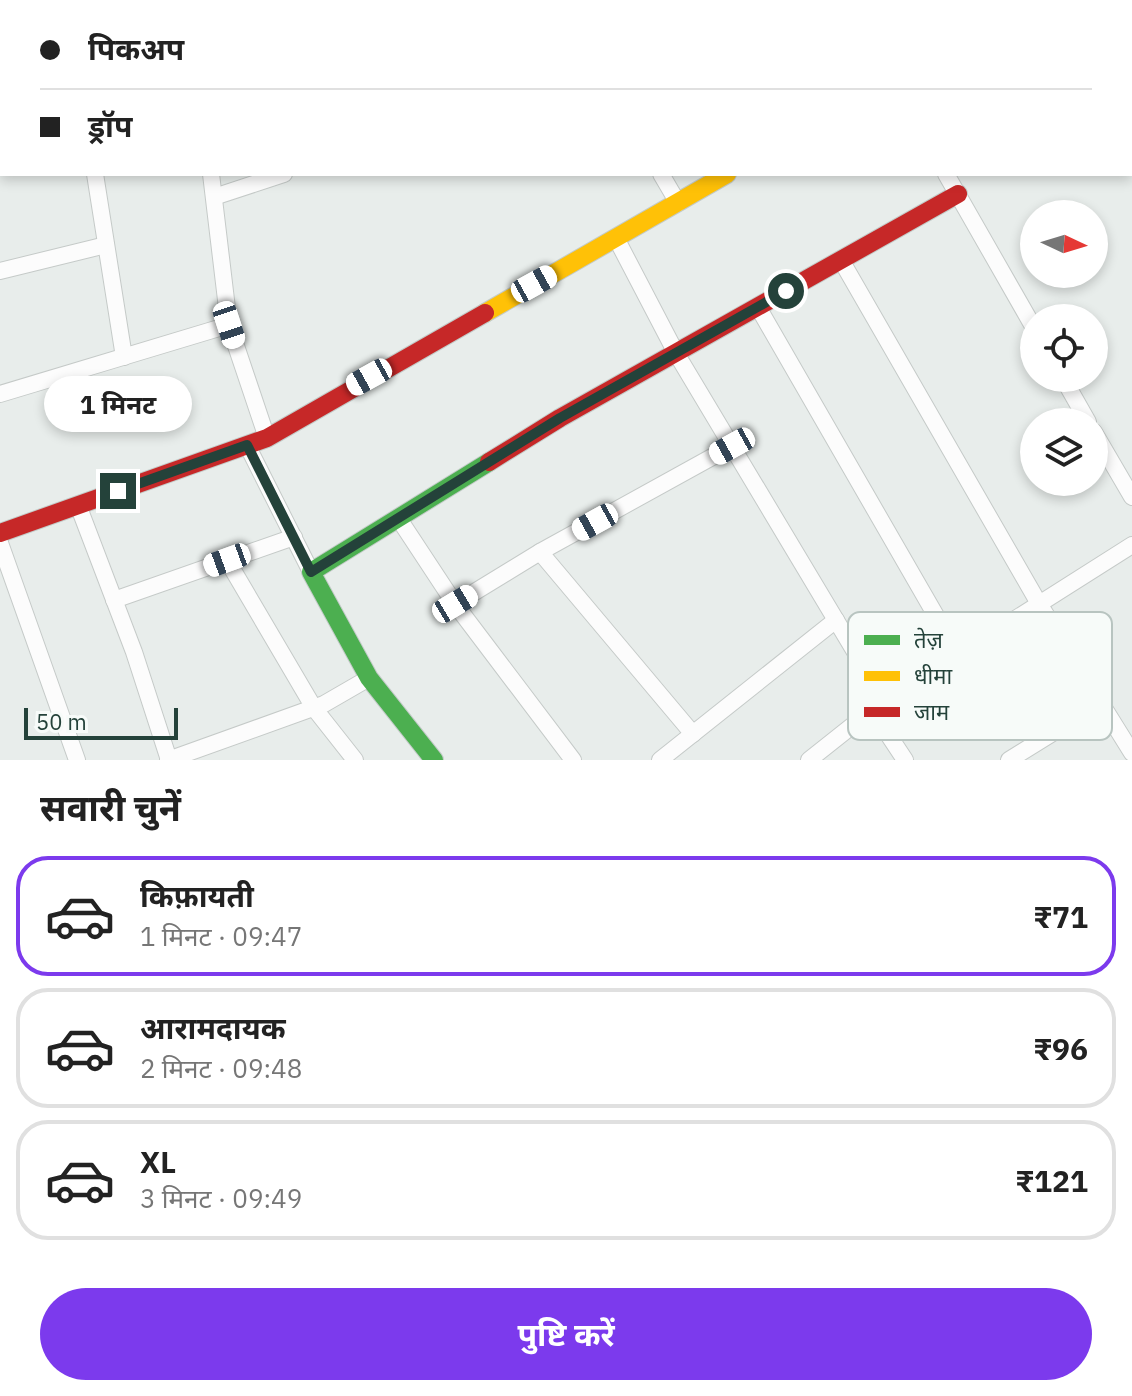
<!DOCTYPE html>
<html lang="hi">
<meta charset="utf-8">
<style>
body{margin:0;font-family:"IBM Plex Sans","Noto Sans Devanagari",sans-serif;background:#f2f2f2;color:#222;height:100vh;display:flex;flex-direction:column;font-size:30px;white-space:nowrap}
*{box-sizing:border-box;margin:0}
p{font-size:26px;color:#767676}
.icon{flex:none;width:44px;height:44px;fill:none;stroke:currentColor;stroke-width:2;stroke-linecap:round;stroke-linejoin:round}
.map{position:relative;height:760px;overflow:hidden}
.sheet{display:flex;flex-direction:column;background:#fff;flex:1}
.sheet>*{flex:none}
.hud{position:absolute;left:0px;top:0px;width:1132px;height:176px;box-shadow:0 4px 12px #0003;display:grid;align-content:center;height:176px;padding:0 40px;background:#fff}
.needle{width:52px;rotate:94deg}
.controls{position:absolute;left:1020px;top:200px;display:grid;gap:16px}
.controls a{display:grid;place-items:center;width:88px;height:88px;border-radius:50%;background:#fff;box-shadow:0 4px 12px #0003;font-size:40px}
.scale{position:absolute;left:24px;bottom:20px;width:154px;box-sizing:border-box;padding-left:8px;border:4px solid #24423a;border-top:0;font-size:22px;line-height:28px;white-space:nowrap;color:#24423a;-webkit-text-stroke:6px #f7fbf9;paint-order:stroke}
.end{position:absolute;width:36px;height:36px;margin:-18px;border:10px solid #24423a;background:#fff;box-shadow:0 0 0 4px #fff}
.from{border-radius:50%}
.bubble{position:absolute;height:56px;border-radius:28px;background:#fff;box-shadow:0 4px 12px #0003;font-size:26px;font-weight:700;line-height:56px;text-align:center}
.car{position:absolute;width:24px;height:48px;margin:-24px -12px;border-radius:10px;box-shadow:0 0 6px 2px #0007;background:linear-gradient(#fff 24%,#345 0 40%,#fff 0 76%,#345 0 86%,#fff 0)}
.hud b{display:flex;align-items:center;gap:28px;height:76px;font-size:30px}
.hud b+b{border-top:2px solid #e0e0e0}
.hud i{width:20px;height:20px;background:#222}
ul{padding:0;list-style:none}
li{display:flex;align-items:center;gap:24px;height:120px;margin:0 16px 12px;padding:0 24px;border:4px solid #e0e0e0;border-radius:32px}
li div{flex:1}
li b{display:block;font-size:30px}
li em{font-style:normal;font-weight:700}
li.selected{border-color:#7c3aed}
li>.icon{width:72px;height:72px;stroke-width:1.5}
h2{padding:0 40px;font-size:36px;line-height:96px}
.action{display:flex;gap:16px;margin-top:auto;padding:16px 40px}
.action a{flex:1;height:92px;border-radius:48px;background:#7c3aed;color:#fff;font-size:32px;font-weight:700;line-height:92px;text-align:center}
.map>svg:first-child{display:block}
.lines{fill:none;stroke-linecap:round;stroke-linejoin:round}
.street-casing{stroke:#c5cac8;stroke-width:18}
.fast-casing{stroke:#c3cbc8;stroke-width:20}
.slow-casing{stroke:#c3cbc8;stroke-width:20}
.jam-casing{stroke:#c3cbc8;stroke-width:20}
.street{stroke:#fcfcfc;stroke-width:16}
.fast{stroke:#4caf50;stroke-width:18}
.slow{stroke:#ffc107;stroke-width:18}
.jam{stroke:#c62828;stroke-width:18}
.route{stroke:#24423a;stroke-width:10}
.key{fill:#f7fbf9;stroke:#b8c4c0;stroke-width:2}
.key-label{font-size:22px;fill:#24423a}
</style>
<div class="map">
<svg width="1132" height="760" viewBox="0 0 1132 760">
<rect width="100%" height="100%" fill="#e8edeb"/>
<g class="lines">
<defs>
<g id="street">
<path d="M68,0l1,2"/>
<path d="M190,0v2"/>
<path d="M347,0l1,2"/>
<path d="M566,0l2,2"/>
<path d="M702,0l1,2"/>
<path d="M846,0l1,2"/>
<path d="M21,2l6,-2"/>
<path d="M407,2l6,-2"/>
<path d="M0,9l2,-1"/>
<path d="M95,174l29,183"/>
<path d="M211,174l18,151 38,113"/>
<path d="M661,174l17,29"/>
<path d="M946,174l88,154"/>
<path d="M214,197l70,-23"/>
<path d="M616,238l60,115 209,349"/>
<path d="M841,260l197,342 94,151"/>
<path d="M0,271l106,-26"/>
<path d="M758,307l200,347"/>
<path d="M1063,378l25,44"/>
<path d="M0,394l229,-69"/>
<path d="M1094,432l38,65"/>
<path d="M247,445l64,127"/>
<path d="M78,505l56,147 35,108"/>
<path d="M399,519l56,85"/>
<path d="M0,543l77,217"/>
<path d="M540,552l153,182"/>
<path d="M227,560l87,148 41,52"/>
<path d="M114,600l180,-63"/>
<path d="M872,710l33,50"/>
<path d="M168,760l156,-56 45,-26"/>
<path d="M573,760l-118,-156 85,-52 192,-106"/>
<path d="M660,760l176,-140"/>
<path d="M809,760l63,-50 260,-165"/>
<path d="M1009,760l92,-57"/>
</g>
<path id="fast" d="M434,760l-65,-82 -58,-106 178,-110"/>
<path id="slow" d="M485,313l242,-139"/>
<g id="jam">
<path d="M1041,2l4,-2"/>
<path d="M489,462l71,-44 398,-224"/>
<path d="M0,533l267,-95 218,-125"/>
</g>
</defs>
<use href="#street" class="street-casing"/>
<use href="#fast" class="fast-casing"/>
<use href="#slow" class="slow-casing"/>
<use href="#jam" class="jam-casing"/>
<use href="#street" class="street"/>
<use href="#fast" class="fast"/>
<use href="#slow" class="slow"/>
<use href="#jam" class="jam"/>
</g>
<g class="lines">
<path class="route" d="M118,491l129,-46 64,127 249,-154 226,-127"/>
</g>
<rect x="848" y="612" width="264" height="128" rx="12" class="key"/>
<rect x="864" y="635" width="36" height="10" fill="#4caf50"/>
<rect x="864" y="671" width="36" height="10" fill="#ffc107"/>
<rect x="864" y="707" width="36" height="10" fill="#c62828"/>
<g class="key-label">
<text x="914" y="648">तेज़</text>
<text x="914" y="684">धीमा</text>
<text x="914" y="720">जाम</text>
</g>
</svg>
<div class="controls">
<a><svg class="needle" viewBox="-14 -14 28 28"><path d="M0-13l5 13h-10z" fill="#e53935"/><path d="M0 13l5-13h-10z" fill="#767676"/></svg></a>
<a><svg class="icon" aria-label="locate" viewBox="0 0 24 24"><circle cx="12" cy="12" r="6"/><path d="M12 2v4M12 18v4M2 12h4M18 12h4"/></svg></a>
<a><svg class="icon" aria-label="layers" viewBox="0 0 24 24"><path d="M12 4l9 5-9 5-9-5zM3 14l9 5 9-5"/></svg></a>
</div>
<div class="scale">50 m</div>
<i class="end from" style="left:786px;top:291px"></i>
<i class="end" style="left:118px;top:491px"></i>
<div class="bubble" style="left:44px;top:376px;width:148px">1 मिनट</div>
<i class="car" style="left:534px;top:284px;rotate:61deg"></i>
<i class="car" style="left:229px;top:325px;rotate:162deg"></i>
<i class="car" style="left:369px;top:377px;rotate:241deg"></i>
<i class="car" style="left:732px;top:446px;rotate:241deg"></i>
<i class="car" style="left:595px;top:522px;rotate:241deg"></i>
<i class="car" style="left:227px;top:560px;rotate:250deg"></i>
<i class="car" style="left:455px;top:604px;rotate:59deg"></i>
<div class="hud">
<b><i class="from"></i>पिकअप</b>
<b><i></i>ड्रॉप</b>
</div>
</div>
<section class="sheet">
<h2>सवारी चुनें</h2>
<ul>
<li class="selected"><svg class="icon" aria-label="car" viewBox="0 0 24 24"><path d="M5 17H2v-5l4-1 3-4h7l3 4 3 1v5h-3M9 17h6M6 11h13"/><circle cx="7" cy="17" r="2"/><circle cx="17" cy="17" r="2"/></svg><div><b>किफ़ायती</b><p>1 मिनट · 09:47</p></div><em>₹71</em></li>
<li><svg class="icon" aria-label="car" viewBox="0 0 24 24"><path d="M5 17H2v-5l4-1 3-4h7l3 4 3 1v5h-3M9 17h6M6 11h13"/><circle cx="7" cy="17" r="2"/><circle cx="17" cy="17" r="2"/></svg><div><b>आरामदायक</b><p>2 मिनट · 09:48</p></div><em>₹96</em></li>
<li><svg class="icon" aria-label="car" viewBox="0 0 24 24"><path d="M5 17H2v-5l4-1 3-4h7l3 4 3 1v5h-3M9 17h6M6 11h13"/><circle cx="7" cy="17" r="2"/><circle cx="17" cy="17" r="2"/></svg><div><b>XL</b><p>3 मिनट · 09:49</p></div><em>₹121</em></li>
</ul>
<div class="action"><a>पुष्टि करें</a></div>
</section>
